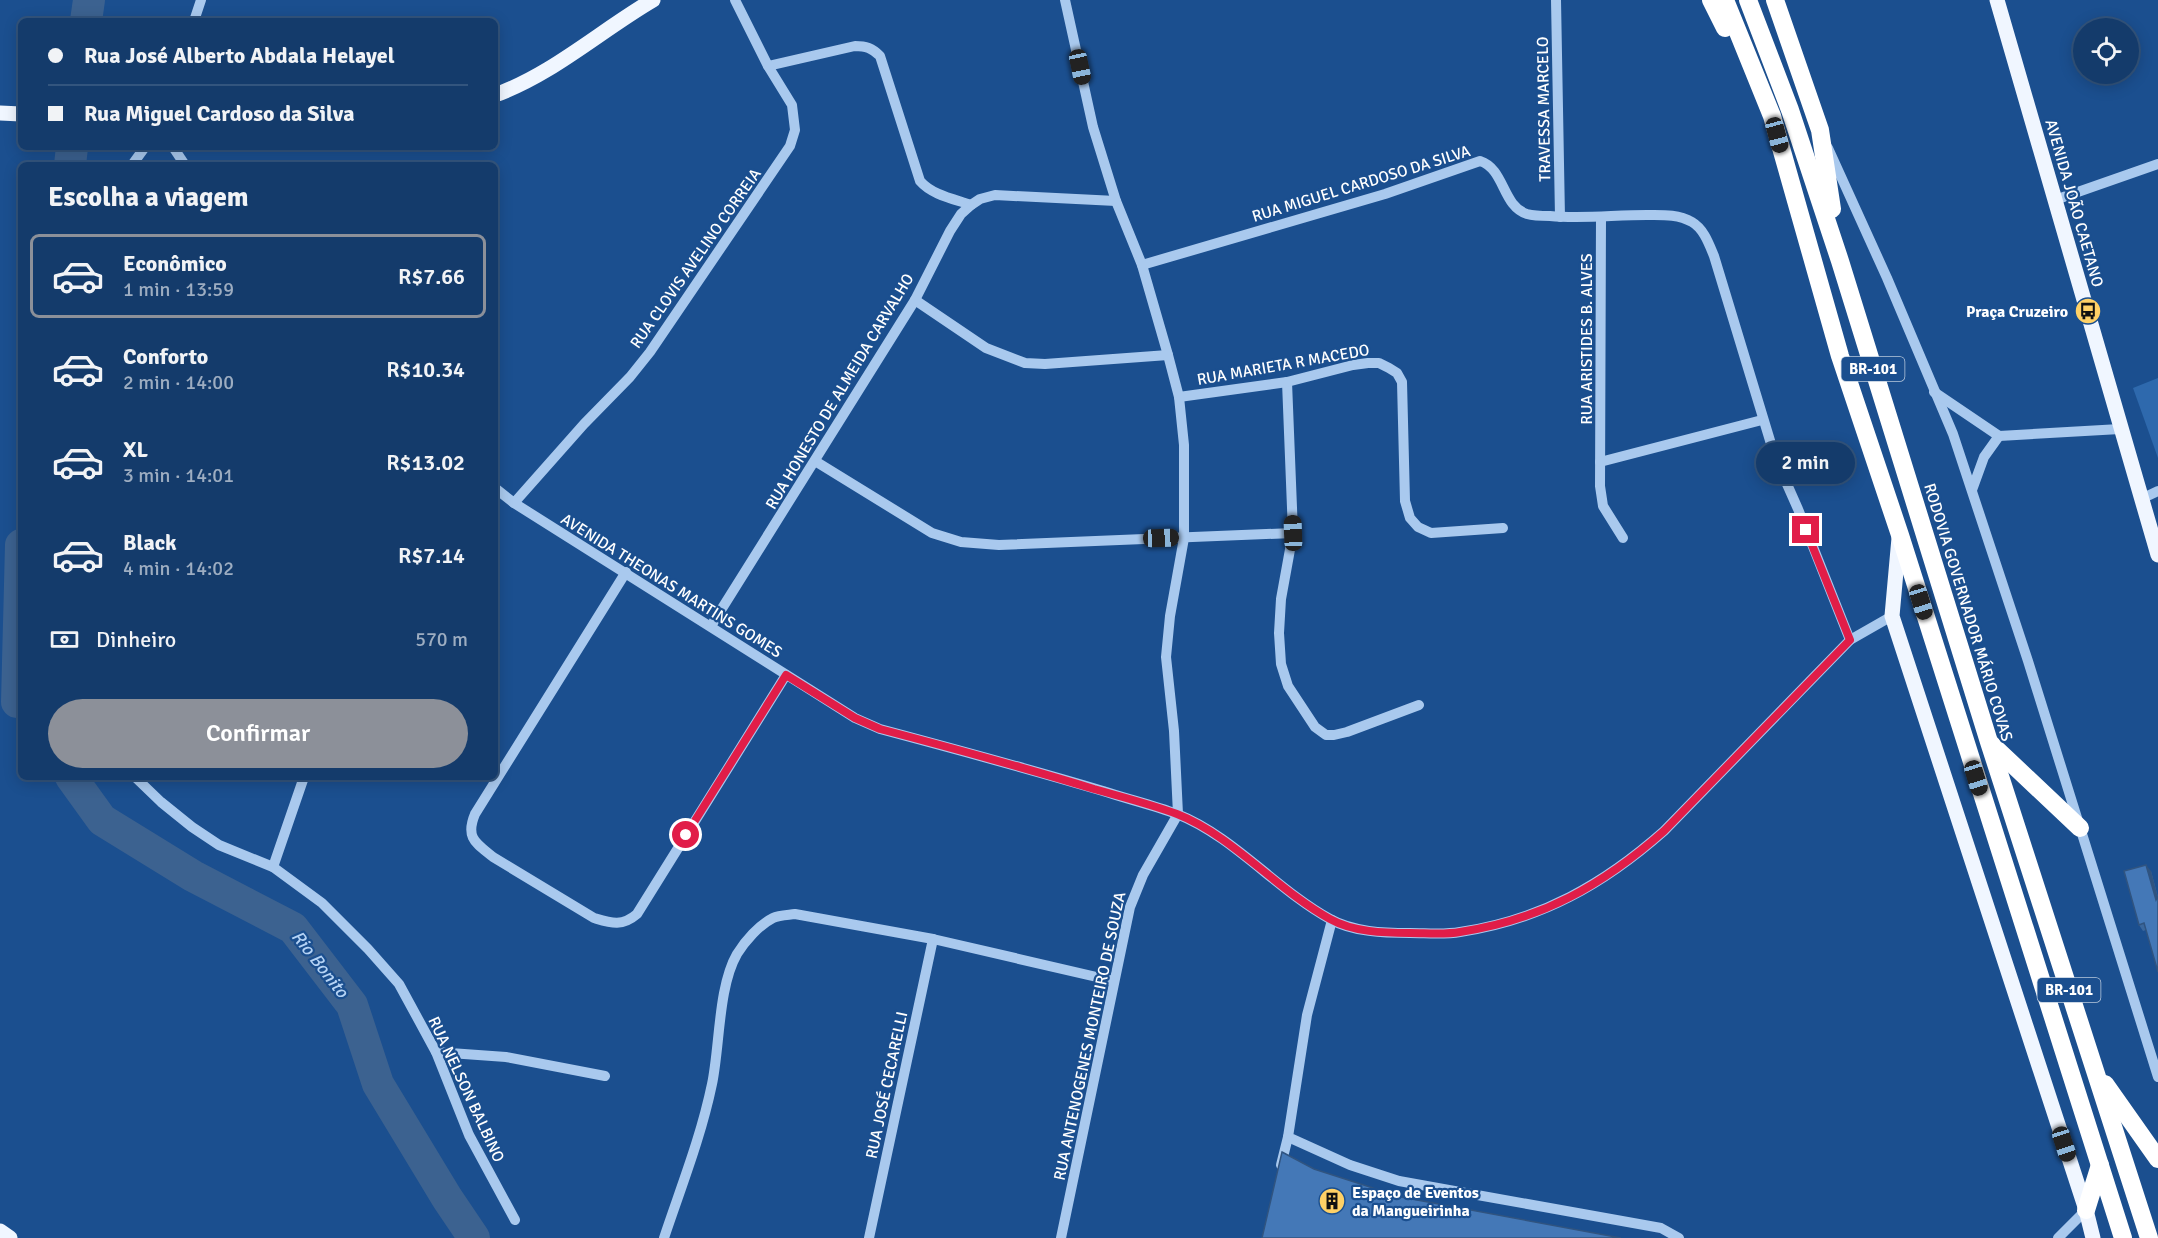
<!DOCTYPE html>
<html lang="pt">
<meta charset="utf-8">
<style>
body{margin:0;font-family:Signika,sans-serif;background:#214673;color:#f1f3f6;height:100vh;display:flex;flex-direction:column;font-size:22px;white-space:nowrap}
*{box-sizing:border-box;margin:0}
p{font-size:20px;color:#9dadc1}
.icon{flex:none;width:33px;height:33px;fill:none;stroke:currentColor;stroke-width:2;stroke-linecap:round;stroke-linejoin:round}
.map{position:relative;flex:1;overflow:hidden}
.side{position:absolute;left:18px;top:162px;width:480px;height:618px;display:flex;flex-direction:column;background:#143b6b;border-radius:9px;box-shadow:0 3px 15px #0003,0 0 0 2px #33557e}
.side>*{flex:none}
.top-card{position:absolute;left:18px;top:18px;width:480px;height:132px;border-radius:9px;box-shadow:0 3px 15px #0003,0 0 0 2px #33557e;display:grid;align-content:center;height:132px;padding:0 30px;background:#143b6b}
.fabs{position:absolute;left:2073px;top:18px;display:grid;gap:12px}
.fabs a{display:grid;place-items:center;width:66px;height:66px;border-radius:50%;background:#143b6b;box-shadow:0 3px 15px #0003,0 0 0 2px #33557e;font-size:30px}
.end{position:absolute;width:27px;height:27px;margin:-14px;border:8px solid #e11d48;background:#fff;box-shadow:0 0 0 3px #fff}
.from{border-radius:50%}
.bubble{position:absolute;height:42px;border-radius:21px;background:#143b6b;box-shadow:0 3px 15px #0003,0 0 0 2px #33557e;font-size:20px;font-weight:600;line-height:42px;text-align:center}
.car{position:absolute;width:18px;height:36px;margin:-18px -9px;border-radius:8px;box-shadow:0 0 4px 2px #0007;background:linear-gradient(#222 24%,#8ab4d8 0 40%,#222 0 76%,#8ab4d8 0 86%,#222 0)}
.top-card b{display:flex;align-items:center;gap:21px;height:57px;font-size:22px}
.top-card b+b{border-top:2px solid #33557e}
.top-card i{width:15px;height:15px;background:#f1f3f6}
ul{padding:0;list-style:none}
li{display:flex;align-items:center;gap:18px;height:84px;margin:0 12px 9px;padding:0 18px;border:3px solid transparent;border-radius:9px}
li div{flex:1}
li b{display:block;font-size:22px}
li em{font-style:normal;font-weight:600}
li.active{border-color:#8c9099}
li>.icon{width:54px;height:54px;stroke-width:1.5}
h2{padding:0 30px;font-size:27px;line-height:72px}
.pay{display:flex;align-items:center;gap:15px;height:66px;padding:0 30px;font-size:22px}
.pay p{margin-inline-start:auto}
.action{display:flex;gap:12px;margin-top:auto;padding:12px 30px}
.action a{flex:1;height:69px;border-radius:36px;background:#8c9099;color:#fff;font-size:24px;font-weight:600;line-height:69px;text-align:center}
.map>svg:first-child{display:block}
.green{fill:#2e69ad}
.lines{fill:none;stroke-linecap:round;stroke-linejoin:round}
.river{stroke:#3c6290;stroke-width:32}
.minor{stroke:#a9c9ee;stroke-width:10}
.major{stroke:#f0f6ff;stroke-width:15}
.highway{stroke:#fff;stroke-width:18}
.wall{fill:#3a679d}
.shaded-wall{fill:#305480}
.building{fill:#4478b7;stroke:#305480;stroke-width:1.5}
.route{stroke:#e11d48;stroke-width:8}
.labels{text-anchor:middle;stroke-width:4.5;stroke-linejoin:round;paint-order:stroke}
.shield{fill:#1b4f8f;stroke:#bbcadd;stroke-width:1.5}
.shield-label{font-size:15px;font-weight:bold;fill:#fff}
.street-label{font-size:16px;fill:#fff;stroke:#1b4f8f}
.poi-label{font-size:16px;font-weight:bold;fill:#fff;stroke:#1b4f8f;text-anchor:end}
.water-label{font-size:18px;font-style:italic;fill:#b5d3f5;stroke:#1b4f8f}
</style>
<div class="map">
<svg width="2158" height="1238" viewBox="0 0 2158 1238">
<rect width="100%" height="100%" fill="#1b4f8f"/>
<path class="green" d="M2158,378v80l-25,-70z"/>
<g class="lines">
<g class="river">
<path d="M86,21l3,-21"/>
<path d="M70,165l2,-18"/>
<path d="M17,702l4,-157"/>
<path d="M71,777l31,43 91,56 100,52 59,77 26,79 69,114 27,40"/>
</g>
<g class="minor">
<path d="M1556,0l4,217"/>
<path d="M194,21l7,-21"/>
<path d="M768,66l87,-20c11,0 17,2 25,10l40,125c12,14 34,18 51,24"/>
<path d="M173,147l12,18"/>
<path d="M1828,148l59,130 66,156 75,227 130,416"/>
<path d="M132,165l13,-18"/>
<path d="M2055,200l103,-36"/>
<path d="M1601,217l-1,269 3,20 20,32"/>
<path d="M1142,265l243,-71 95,-33c25,8 22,45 47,53 7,2 16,2 23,2 32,3 64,-1 97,-1 15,0 31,-1 45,7 12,7 17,22 22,34l61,201 23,52 52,131"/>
<path d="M915,300l71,48 39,15 20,1 123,-9"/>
<path d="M1287,382l6,151 -12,66 -2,34 2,31 7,22 27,41 11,8h8l13,-3 72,-27"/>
<path d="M1934,392l65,44 121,-7"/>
<path d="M1179,397l108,-15 66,-17 15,-2h11l10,5 8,5 5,9 3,119 5,17 8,9 13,6 72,-5"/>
<path d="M815,461l117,72 29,9 38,3 294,-12"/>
<path d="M1600,462l162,-42"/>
<path d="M495,488l19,15 341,215 25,11c75,20 149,40 223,62 24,8 50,14 74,23 56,22 100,76 153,105 23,13 54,14 80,14 16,0 34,2 50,-1 81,-12 144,-48 204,-101l186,-191 42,-24"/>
<path d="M1972,490l12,-33 15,-21"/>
<path d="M2141,499l17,-8"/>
<path d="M514,503l70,-79 46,-47 20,-25 140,-206 5,-16 -3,-25 -24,-39 -33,-66"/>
<path d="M626,572l-151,242c-10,24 1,29 18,43l101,61c17,5 28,9 43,-4l149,-239"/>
<path d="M711,626l204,-326 35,-69 11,-17 10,-9 9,-6 15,-4 121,6"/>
<path d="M135,777l26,25 31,25 27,18 54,22 49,36 46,46 31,35 37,68 33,83 46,85"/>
<path d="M273,867l31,-90"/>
<path d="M1332,920l-25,95 -19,122 62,28 49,16 262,47 18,10"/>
<path d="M436,1052l70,5 99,19"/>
<path d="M1281,1165l7,-28"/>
<path d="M664,1238c17,-51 37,-101 48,-154 8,-38 6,-97 25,-130 8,-13 22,-29 36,-36 6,-3 15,-3 22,-4l138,25 181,42"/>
<path d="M869,1238l64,-299"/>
<path d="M1061,1238l69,-331 13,-32 35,-61 -4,-83 -8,-74 4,-41 14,-78v-93l-5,-48 -11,-42 -26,-90 -26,-64 -23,-74 -28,-127"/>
<path d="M2058,1238l28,-28"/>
</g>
<g class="major">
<path d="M1997,0l161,555"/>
<path d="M495,95c58,-21 105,-64 158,-95"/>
<path d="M0,113l21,1"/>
<path d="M1899,538l-7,78 194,594 7,28"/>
<path d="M0,1231l10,7"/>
</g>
<g class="highway">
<path d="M1711,0l14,28"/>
<path d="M1725,0l47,116 68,240 60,179 223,703"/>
<path d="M1748,0l42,110 50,151 149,481 160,496"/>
<path d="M1775,0l45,130 12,79"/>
<path d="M1990,743l90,85"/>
<path d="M2105,1084l53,75"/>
<path d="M2086,1210l14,-45"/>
</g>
</g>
<path class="wall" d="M2151,871l7,26 -12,33 -3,1 -4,-6z"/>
<path class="shaded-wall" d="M2146,865l5,6 7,27 -2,2z"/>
<g class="building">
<path d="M2146,865l10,35 2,-4v76l-14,-49 -5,2 -15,-54z"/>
<path d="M1282,1152l32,17 87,28 220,41h-359z"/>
</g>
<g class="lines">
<path class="route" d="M686,835l100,-160 69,43 25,11c72,19 143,38 214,60 28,8 56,15 83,25 56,22 100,76 153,105 23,13 54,14 80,14 16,0 34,2 50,-1 81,-12 143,-47 204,-101l186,-191 -44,-110"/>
</g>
<defs>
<symbol id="bus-disc" viewBox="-11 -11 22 22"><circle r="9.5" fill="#ffd166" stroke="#1b4f8f"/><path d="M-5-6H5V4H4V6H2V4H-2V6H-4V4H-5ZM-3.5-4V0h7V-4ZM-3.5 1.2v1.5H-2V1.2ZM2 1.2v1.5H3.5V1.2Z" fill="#111"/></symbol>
<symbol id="building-disc" viewBox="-11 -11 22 22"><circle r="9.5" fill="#ffd166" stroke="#1b4f8f"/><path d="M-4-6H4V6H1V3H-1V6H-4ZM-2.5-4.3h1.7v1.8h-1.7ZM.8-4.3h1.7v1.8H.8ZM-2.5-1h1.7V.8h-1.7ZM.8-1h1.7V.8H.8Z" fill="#111"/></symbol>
</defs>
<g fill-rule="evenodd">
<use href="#bus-disc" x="2073" y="296" width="30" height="30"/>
<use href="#building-disc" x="1317" y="1186" width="30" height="30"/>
</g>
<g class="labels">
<g class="shield">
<rect x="1841.5" y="357" width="63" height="24" rx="4.5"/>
<rect x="2037.5" y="978" width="63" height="24" rx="4.5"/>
</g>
<g class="shield-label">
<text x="1873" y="374">BR-101</text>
<text x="2069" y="995">BR-101</text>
</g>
<g class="street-label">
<text transform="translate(1543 109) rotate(-91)" y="6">TRAVESSA MARCELO</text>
<text transform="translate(1361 183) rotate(-17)" y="6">RUA MIGUEL CARDOSO DA SILVA</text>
<text transform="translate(2075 203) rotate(74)" y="6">AVENIDA JOÃO CAETANO</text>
<text transform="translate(695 258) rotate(-55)" y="6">RUA CLOVIS AVELINO CORREIA</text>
<text transform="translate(1586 339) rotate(-90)" y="6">RUA ARISTIDES B. ALVES</text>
<text transform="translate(1283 364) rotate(-10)" y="6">RUA MARIETA R MACEDO</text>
<text transform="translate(839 391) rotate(-59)" y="6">RUA HONESTO DE ALMEIDA CARVALHO</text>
<text transform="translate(672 585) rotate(32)" y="6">AVENIDA THEONAS MARTINS GOMES</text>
<text transform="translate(1969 612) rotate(73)" y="6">RODOVIA GOVERNADOR MÁRIO COVAS</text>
<text transform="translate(1089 1036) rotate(-78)" y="6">RUA ANTENOGENES MONTEIRO DE SOUZA</text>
<text transform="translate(886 1085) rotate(-78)" y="6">RUA JOSÉ CECARELLI</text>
<text transform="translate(467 1089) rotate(65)" y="6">RUA NELSON BALBINO</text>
</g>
<g class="poi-label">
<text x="2068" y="317">Praça Cruzeiro</text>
<text x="1352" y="1198" text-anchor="start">Espaço de Eventos<tspan x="1352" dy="18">da Mangueirinha</tspan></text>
</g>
<g class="water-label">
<text transform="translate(320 964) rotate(52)" y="6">Rio Bonito</text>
</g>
</g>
</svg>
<div class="fabs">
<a><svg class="icon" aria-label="locate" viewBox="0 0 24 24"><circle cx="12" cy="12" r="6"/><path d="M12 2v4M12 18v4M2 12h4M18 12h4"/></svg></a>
</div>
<i class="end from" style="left:686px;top:835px"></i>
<i class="end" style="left:1806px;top:530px"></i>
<div class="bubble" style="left:1756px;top:442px;width:99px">2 min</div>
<i class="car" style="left:1080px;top:67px;rotate:168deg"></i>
<i class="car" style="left:1777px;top:135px;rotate:165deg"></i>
<i class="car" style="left:1293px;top:533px;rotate:358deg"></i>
<i class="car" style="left:1161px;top:538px;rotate:88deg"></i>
<i class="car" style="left:1921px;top:602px;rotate:163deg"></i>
<i class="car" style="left:1976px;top:778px;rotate:163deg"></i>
<i class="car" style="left:2064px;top:1144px;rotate:162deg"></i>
<div class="top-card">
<b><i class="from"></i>Rua José Alberto Abdala Helayel</b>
<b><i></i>Rua Miguel Cardoso da Silva</b>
</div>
<section class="side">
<h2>Escolha a viagem</h2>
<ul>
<li class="active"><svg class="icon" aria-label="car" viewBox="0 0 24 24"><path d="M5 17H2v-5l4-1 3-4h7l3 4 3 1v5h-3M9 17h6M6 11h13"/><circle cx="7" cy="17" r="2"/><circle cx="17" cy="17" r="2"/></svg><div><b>Econômico</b><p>1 min · 13:59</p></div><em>R$7.66</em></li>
<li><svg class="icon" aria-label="car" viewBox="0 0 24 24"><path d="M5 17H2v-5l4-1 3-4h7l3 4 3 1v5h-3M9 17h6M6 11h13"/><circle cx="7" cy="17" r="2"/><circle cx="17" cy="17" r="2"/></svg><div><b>Conforto</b><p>2 min · 14:00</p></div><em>R$10.34</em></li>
<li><svg class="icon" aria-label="car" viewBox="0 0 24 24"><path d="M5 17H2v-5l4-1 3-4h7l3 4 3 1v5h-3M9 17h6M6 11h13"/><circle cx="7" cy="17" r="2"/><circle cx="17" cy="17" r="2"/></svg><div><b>XL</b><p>3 min · 14:01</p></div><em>R$13.02</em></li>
<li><svg class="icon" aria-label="car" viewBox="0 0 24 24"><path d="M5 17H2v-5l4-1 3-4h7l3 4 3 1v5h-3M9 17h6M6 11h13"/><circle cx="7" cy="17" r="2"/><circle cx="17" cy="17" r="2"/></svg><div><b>Black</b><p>4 min · 14:02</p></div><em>R$7.14</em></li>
</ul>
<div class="pay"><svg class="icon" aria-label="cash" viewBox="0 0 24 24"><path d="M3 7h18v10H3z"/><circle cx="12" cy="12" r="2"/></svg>Dinheiro<p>570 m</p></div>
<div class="action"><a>Confirmar</a></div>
</section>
</div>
